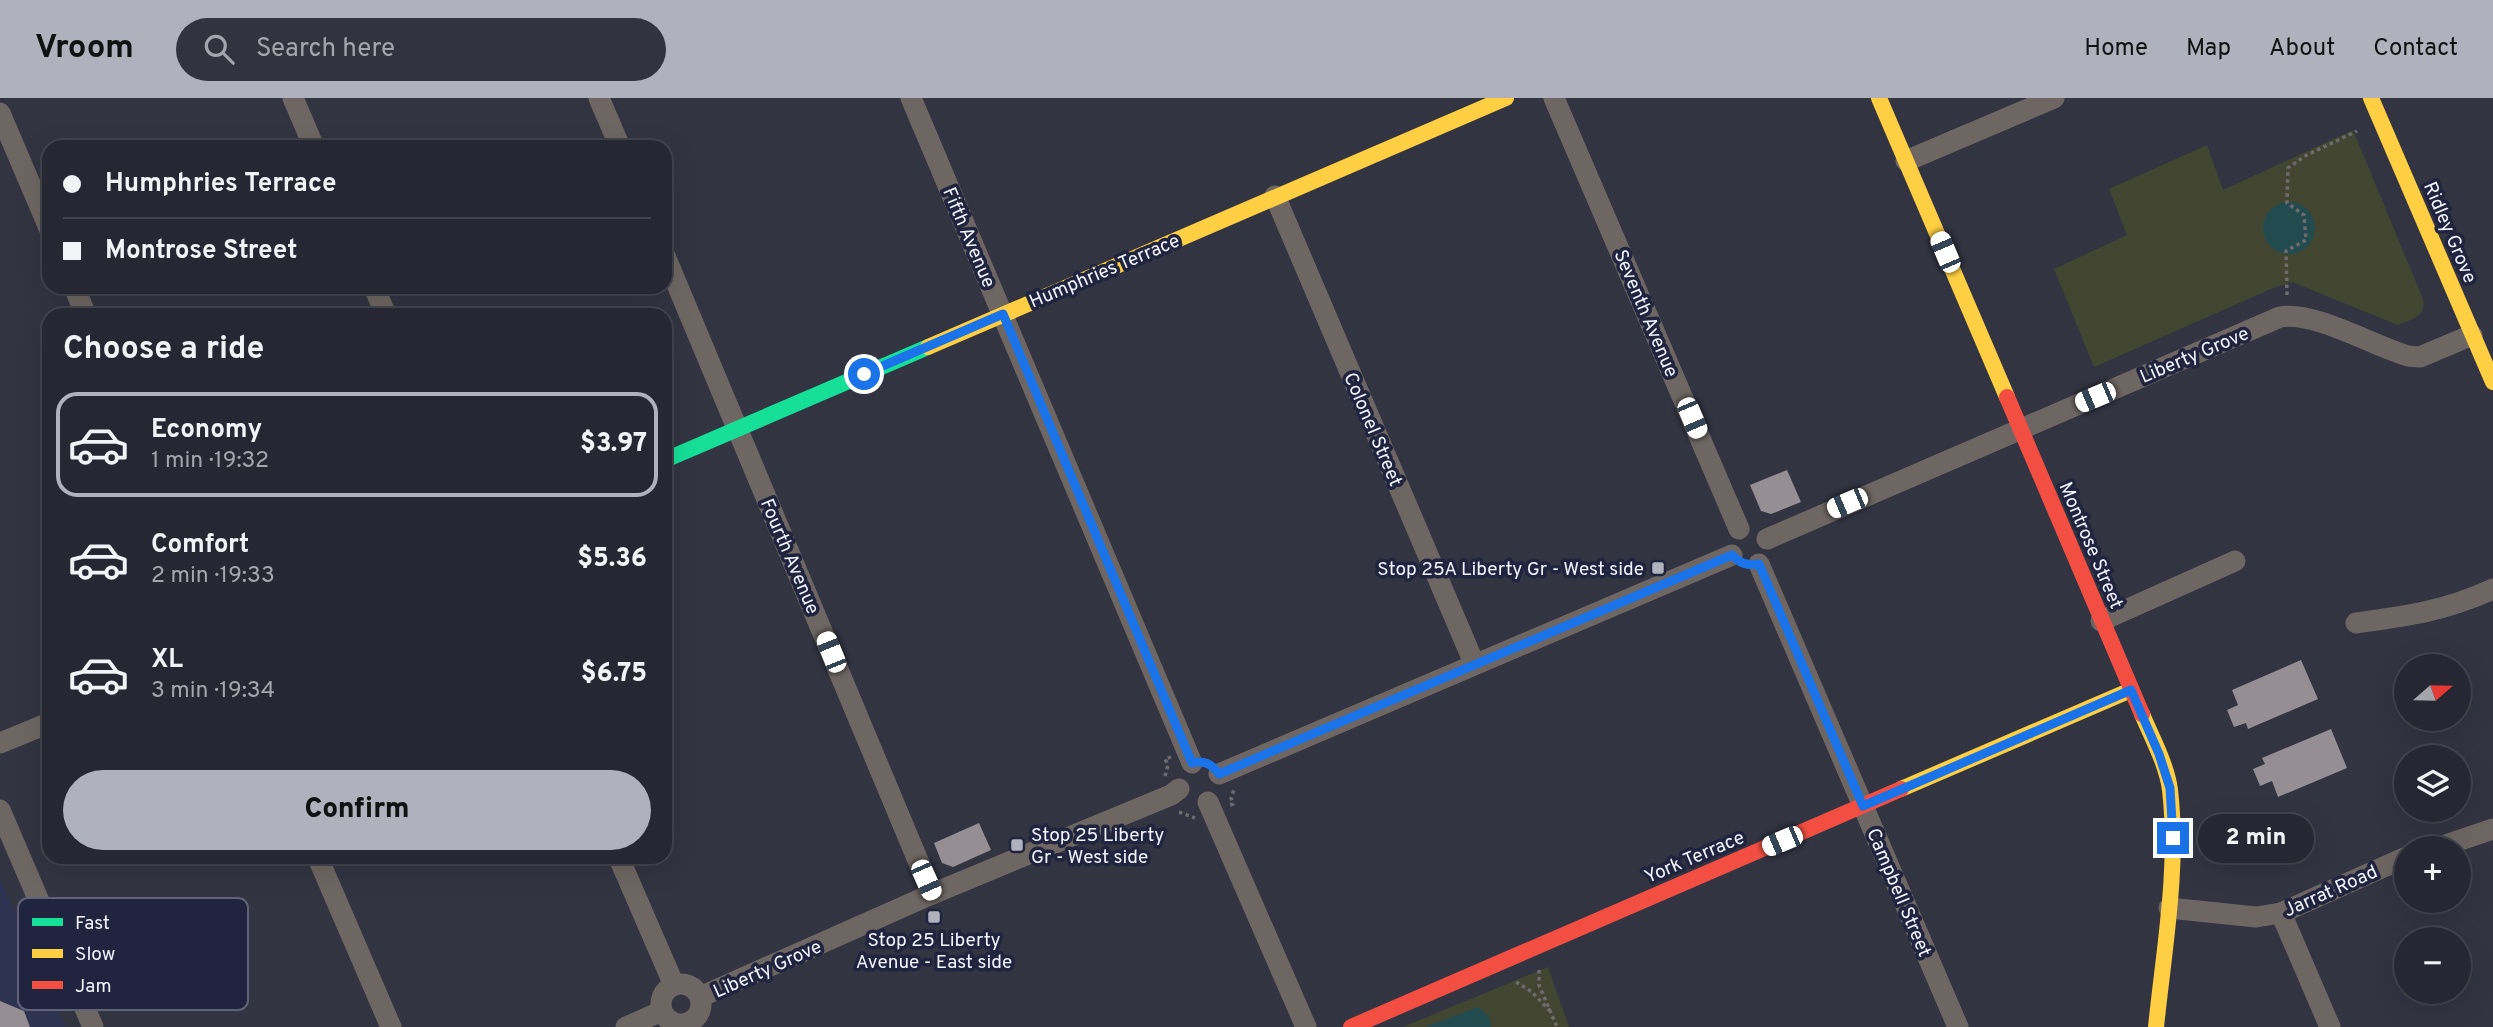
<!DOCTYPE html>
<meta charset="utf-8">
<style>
body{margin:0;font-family:Overpass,sans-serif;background:#32333e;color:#f1f3f6;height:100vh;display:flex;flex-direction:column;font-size:26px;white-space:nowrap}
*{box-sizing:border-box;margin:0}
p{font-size:23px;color:#a4a5ac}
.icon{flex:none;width:38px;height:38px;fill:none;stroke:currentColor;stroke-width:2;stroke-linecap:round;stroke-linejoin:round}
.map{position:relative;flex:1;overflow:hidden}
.sheet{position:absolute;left:42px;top:210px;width:630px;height:556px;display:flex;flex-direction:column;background:#262732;border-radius:21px;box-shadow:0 7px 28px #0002,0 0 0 2px #42444d}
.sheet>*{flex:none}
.hud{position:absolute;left:42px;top:42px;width:630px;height:154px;border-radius:21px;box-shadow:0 7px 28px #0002,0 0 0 2px #42444d;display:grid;align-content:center;height:154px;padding:0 21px;background:#262732}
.needle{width:46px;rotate:70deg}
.tools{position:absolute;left:2394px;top:556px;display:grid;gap:14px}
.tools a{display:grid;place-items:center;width:77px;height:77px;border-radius:50%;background:#262732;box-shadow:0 7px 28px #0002,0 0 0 2px #42444d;font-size:35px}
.end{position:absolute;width:32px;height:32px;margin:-16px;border:9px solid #1a73e8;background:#fff;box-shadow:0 0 0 4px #fff}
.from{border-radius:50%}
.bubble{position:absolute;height:49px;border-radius:24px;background:#262732;box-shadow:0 7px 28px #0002,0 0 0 2px #42444d;font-size:23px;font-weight:800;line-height:49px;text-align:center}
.car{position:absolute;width:21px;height:42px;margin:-21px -10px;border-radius:9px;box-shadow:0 0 5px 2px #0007;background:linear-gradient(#fff 24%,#345 0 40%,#fff 0 76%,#345 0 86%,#fff 0)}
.hud b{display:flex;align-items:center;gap:24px;height:66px;font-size:26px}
.hud b+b{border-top:2px solid #42444d}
.hud i{width:18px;height:18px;background:#f1f3f6}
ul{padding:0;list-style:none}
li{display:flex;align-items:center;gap:21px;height:105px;margin:0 14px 10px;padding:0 7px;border:4px solid transparent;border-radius:21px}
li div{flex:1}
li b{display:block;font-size:26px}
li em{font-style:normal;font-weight:800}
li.current{border-color:#afb1bd}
li>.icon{width:63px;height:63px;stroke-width:1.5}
h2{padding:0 21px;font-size:32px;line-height:84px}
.action{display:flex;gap:14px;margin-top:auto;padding:14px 21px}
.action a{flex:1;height:80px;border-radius:42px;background:#afb1bd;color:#111;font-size:28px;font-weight:800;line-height:80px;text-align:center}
header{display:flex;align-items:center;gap:42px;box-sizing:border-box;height:98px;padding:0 35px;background:#afb1bd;color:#111}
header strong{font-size:33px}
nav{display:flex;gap:38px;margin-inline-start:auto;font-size:24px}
.search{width:490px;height:63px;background:#32333e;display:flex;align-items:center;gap:18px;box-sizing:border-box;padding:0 24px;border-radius:38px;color:#a4a5ac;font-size:26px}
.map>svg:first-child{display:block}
.built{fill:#2f3352}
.green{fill:#424631}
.water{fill:#224b50}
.building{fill:#958e93}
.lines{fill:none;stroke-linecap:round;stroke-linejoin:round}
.path{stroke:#6f6a6c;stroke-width:3.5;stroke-dasharray:3.5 3.5;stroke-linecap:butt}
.street{stroke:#6e6662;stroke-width:21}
.fast{stroke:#16e098;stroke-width:16}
.slow{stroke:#ffcf43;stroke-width:16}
.jam{stroke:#f24e42;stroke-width:16}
.route{stroke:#1a73e8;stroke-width:9}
.poi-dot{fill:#afb1bd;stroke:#21243e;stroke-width:2.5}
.labels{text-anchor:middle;stroke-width:7;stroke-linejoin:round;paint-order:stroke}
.street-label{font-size:19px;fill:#f2f4ff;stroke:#21243e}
.poi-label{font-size:19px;fill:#f2f4ff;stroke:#21243e;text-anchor:end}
.key{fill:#21243e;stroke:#606278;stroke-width:2}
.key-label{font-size:19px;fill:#f2f4ff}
</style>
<header>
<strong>Vroom</strong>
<div class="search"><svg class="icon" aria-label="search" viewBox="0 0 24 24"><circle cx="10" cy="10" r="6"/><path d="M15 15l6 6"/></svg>Search here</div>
<nav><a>Home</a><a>Map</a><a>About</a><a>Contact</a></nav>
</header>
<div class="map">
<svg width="2493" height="929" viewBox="0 0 2493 929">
<rect width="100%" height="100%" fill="#323442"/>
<path class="built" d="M0,780l41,95 24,54h-65z"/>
<g class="green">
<path d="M2353,32l70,169c3,18 -10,20 -25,26l-106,-43 -21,7 -177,78 -40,-98 73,-34 -18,-46 98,-44 16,45z"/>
<path d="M1548,869l21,60h-166z"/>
</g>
<g class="water">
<circle cx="2289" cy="130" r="26"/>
<path d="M1478,909l11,9 2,11h-66z"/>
</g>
<g class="building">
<path d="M1787,372l14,32 -30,12 -10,-3 -11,-26z"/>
<path d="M2301,562l17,39 -70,30 -2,-6 -12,4 -7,-17 11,-5 -6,-15z"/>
<path d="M2331,631l16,39 -69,29 -6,-16 -12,5 -7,-17 12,-5 -3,-6z"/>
<path d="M979,725l12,27 -38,17 -11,-4 -8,-20z"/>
<path d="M0,903l24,10 6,16h-30z"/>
</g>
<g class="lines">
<g class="path">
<path d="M2287,197l-1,-44 20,-11 -2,-25 -17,-12 1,-35 17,-12 52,-25"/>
<path d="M1165,678l3,-11 -3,-6 6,-2"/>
<path d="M1230,707l3,-1 -2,-6 4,-11"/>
<path d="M1179,714l16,6"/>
<path d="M1539,872v15l18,42"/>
<path d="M1516,884l16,10 18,19"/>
</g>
<g class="street">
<path d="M293,0l21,49"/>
<path d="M599,0l21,49"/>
<path d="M911,0l281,665"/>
<path d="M1554,0l185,431"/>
<path d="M0,15l49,115"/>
<path d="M1906,63l148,-63"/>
<path d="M1275,98l199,467"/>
<path d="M665,158l267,638"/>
<path d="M74,189l12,28"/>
<path d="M374,189l12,28"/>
<path d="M1767,441l513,-222c35,-6 93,29 128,39l12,1 52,-22"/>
<path d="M1759,466l199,463"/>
<path d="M2101,523l134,-60"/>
<path d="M2356,525c51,-7 89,-12 137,-34"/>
<path d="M0,645l49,-20"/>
<path d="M1219,676l513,-219"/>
<path d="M1208,704l98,225"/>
<path d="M0,712l93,217"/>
<path d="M2434,751l59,-20"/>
<path d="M318,760l73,169"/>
<path d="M619,760l55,127"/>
<path d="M2169,810l87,9 25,-4 125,-56"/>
<path d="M2281,815l49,114"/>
<circle cx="681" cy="906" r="20"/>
<path d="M700,899l232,-103 239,-99 8,-6"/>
<path d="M626,929l36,-16"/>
</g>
<path class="fast" d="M665,362l263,-113"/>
<g class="slow">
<path d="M1879,0l128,299"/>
<path d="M2371,0l122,284"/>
<path d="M928,249l578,-249"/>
<path d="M2142,616c10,24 25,51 28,76 9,78 -6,159 -14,237"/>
<path d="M1901,691l230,-99"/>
</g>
<g class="jam">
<path d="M2007,299l135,317"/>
<path d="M1351,929l550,-238"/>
</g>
</g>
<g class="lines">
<path class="route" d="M864,276l139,-60 189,449c12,-3 20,1 27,11l513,-219c8,8 14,11 27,9l104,242 268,-116 28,64 11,34 3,50"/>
</g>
<g class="poi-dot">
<rect x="1651" y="463" width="14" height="14" rx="3.5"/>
<rect x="1010" y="740" width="14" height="14" rx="3.5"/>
<rect x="927" y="812" width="14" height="14" rx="3.5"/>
</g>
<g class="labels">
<g class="street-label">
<text transform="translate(2451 134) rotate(67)" y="7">Ridley Grove</text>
<text transform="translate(970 139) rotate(67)" y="7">Fifth Avenue</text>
<text transform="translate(1104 172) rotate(-23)" y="7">Humphries Terrace</text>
<text transform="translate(1647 215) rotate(67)" y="7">Seventh Avenue</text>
<text transform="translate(2194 256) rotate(-23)" y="7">Liberty Grove</text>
<text transform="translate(1374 331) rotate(67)" y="7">Colonel Street</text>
<text transform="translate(2092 447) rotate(67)" y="7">Montrose Street</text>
<text transform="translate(791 458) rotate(67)" y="7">Fourth Avenue</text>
<text transform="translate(1694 758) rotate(-23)" y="7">York Terrace</text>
<text transform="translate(2330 792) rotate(-24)" y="7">Jarrat Road</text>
<text transform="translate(1900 794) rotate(67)" y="7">Campbell Street</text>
<text transform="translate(767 870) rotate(-24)" y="7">Liberty Grove</text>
</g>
<g class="poi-label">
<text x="1644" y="477">Stop 25A Liberty Gr - West side</text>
<text x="1031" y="743" text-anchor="start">Stop 25 Liberty<tspan x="1031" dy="22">Gr - West side</tspan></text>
<text x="934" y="848" text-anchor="middle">Stop 25 Liberty<tspan x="934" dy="22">Avenue - East side</tspan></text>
</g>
</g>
<rect x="18" y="800" width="230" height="112" rx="10" class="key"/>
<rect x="32" y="820" width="31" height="8" fill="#16e098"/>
<rect x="32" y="851" width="31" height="9" fill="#ffcf43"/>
<rect x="32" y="883" width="31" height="8" fill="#f24e42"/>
<g class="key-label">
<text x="75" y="831">Fast</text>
<text x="75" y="862">Slow</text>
<text x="75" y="894">Jam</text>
</g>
</svg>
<div class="tools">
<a><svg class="needle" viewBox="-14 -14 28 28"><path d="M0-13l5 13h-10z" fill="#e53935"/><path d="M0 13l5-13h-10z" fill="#a4a5ac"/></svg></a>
<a><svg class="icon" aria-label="layers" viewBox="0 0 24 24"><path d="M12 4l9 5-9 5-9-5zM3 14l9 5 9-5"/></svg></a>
<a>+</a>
<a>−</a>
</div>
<i class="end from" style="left:864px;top:276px"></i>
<i class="end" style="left:2173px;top:740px"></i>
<div class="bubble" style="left:2198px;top:716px;width:116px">2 min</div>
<i class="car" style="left:1945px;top:154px;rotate:337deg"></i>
<i class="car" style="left:2095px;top:299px;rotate:247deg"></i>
<i class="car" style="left:1692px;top:320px;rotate:157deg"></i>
<i class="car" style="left:1847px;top:405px;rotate:247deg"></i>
<i class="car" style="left:831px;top:554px;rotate:338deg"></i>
<i class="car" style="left:1782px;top:743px;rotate:247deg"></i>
<i class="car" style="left:926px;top:782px;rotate:156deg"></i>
<div class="hud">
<b><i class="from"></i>Humphries Terrace</b>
<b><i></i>Montrose Street</b>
</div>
<section class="sheet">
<h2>Choose a ride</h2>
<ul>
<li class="current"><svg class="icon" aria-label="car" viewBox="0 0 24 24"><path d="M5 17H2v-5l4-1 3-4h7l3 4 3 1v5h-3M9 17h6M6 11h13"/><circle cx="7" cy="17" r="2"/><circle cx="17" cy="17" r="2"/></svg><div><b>Economy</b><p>1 min · 19:32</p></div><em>$3.97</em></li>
<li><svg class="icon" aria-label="car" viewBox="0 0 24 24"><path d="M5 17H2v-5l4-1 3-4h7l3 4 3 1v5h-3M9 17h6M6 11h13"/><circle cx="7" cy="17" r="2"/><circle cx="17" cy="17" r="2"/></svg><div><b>Comfort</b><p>2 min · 19:33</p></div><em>$5.36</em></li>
<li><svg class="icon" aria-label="car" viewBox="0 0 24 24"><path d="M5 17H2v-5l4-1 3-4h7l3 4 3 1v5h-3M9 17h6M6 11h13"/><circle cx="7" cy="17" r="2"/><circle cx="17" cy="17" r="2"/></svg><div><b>XL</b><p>3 min · 19:34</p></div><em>$6.75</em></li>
</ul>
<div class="action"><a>Confirm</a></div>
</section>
</div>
